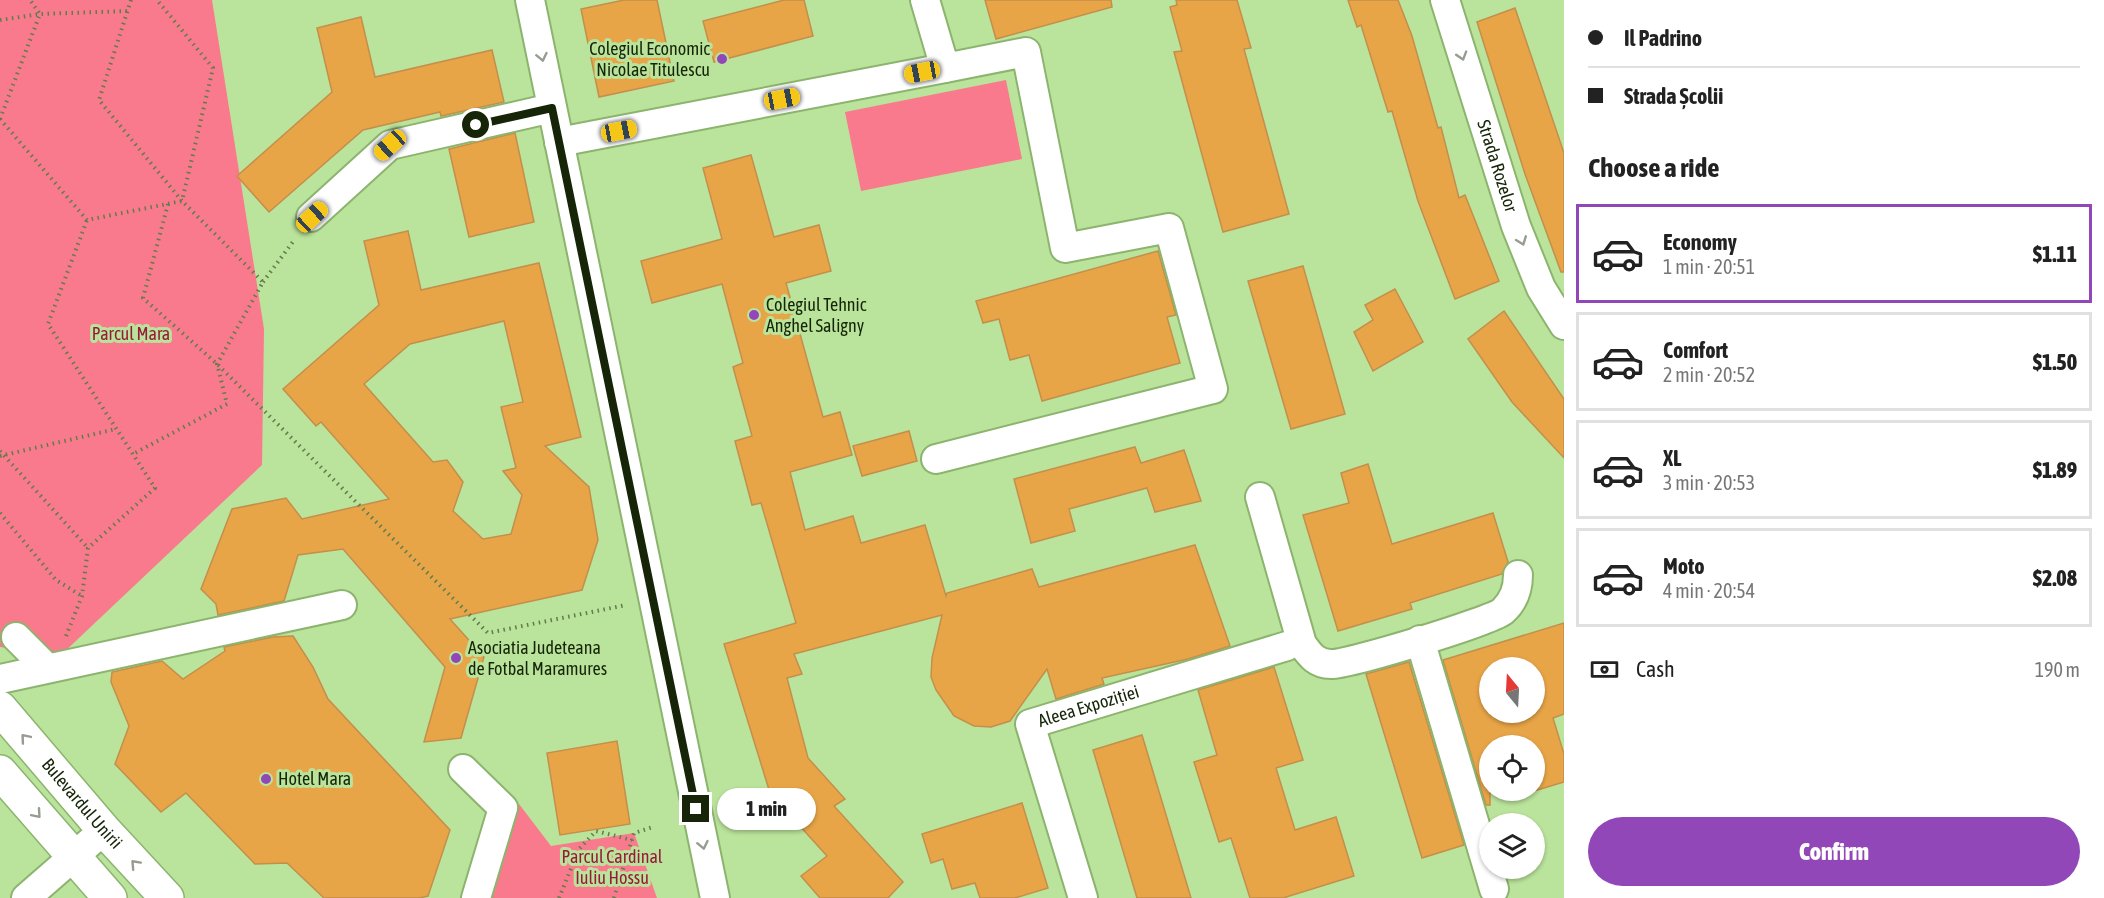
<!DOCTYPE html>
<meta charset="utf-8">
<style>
body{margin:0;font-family:"Asap Condensed",sans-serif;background:#f2f2f2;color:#222;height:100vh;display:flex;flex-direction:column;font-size:22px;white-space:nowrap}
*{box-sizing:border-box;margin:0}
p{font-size:20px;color:#767676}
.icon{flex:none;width:33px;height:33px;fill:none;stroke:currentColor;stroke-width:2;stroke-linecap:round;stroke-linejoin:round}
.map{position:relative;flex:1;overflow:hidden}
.sheet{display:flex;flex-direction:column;background:#fff;width:540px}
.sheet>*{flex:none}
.banner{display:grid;align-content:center;height:132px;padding:0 24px;background:#fff}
.needle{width:39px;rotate:342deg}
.tools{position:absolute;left:1479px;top:657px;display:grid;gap:12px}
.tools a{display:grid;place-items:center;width:66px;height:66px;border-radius:50%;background:#fff;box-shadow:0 2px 4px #0004;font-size:30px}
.end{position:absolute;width:27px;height:27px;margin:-14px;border:8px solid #162508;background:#fff;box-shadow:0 0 0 3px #fff}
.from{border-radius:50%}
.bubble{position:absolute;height:42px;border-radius:21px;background:#fff;box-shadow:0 2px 4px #0004;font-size:20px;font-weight:800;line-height:42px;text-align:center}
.car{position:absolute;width:18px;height:36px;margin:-18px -9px;border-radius:8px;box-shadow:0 0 4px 2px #0007;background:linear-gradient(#f5c518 24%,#345 0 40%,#f5c518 0 76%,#345 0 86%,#f5c518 0)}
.banner b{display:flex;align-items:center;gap:21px;height:57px;font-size:22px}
.banner b+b{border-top:2px solid #e0e0e0}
.banner i{width:15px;height:15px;background:#222}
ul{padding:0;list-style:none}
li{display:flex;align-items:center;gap:18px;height:99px;margin:0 12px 9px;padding:0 12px;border:3px solid #e0e0e0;border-radius:0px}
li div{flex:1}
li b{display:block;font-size:22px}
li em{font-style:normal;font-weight:800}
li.on{border-color:#9247b8}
li>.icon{width:54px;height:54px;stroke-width:1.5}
h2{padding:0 24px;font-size:27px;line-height:72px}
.pay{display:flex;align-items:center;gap:15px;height:66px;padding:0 24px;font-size:22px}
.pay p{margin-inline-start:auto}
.primary-button{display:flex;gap:12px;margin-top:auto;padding:12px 24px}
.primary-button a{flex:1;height:69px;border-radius:36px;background:#9247b8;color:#fff;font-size:24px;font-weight:800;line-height:69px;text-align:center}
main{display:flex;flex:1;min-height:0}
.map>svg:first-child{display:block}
.green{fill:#fa7a8d}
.building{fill:#e8a547;stroke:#c38f4b;stroke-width:1.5;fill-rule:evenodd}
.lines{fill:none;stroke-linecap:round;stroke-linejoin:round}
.minor-casing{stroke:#8cb46e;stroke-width:32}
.major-casing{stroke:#8cb46e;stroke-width:36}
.path{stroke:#617c4c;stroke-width:4;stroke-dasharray:1.5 4.5;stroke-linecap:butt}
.minor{stroke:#fff;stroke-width:28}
.major{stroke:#fff;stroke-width:33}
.oneway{stroke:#969d90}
.route{stroke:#162508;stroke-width:8}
.poi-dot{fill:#9247b8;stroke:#bae39b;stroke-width:2}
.labels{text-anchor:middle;stroke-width:6;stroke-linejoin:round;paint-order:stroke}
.poi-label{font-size:18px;fill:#162508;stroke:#bae39b;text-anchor:start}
.street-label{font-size:18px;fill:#162508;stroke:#bae39b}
.park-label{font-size:18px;fill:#971a3b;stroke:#bae39b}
</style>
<main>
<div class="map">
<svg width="1564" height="898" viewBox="0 0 1564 898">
<rect width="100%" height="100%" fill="#bae39b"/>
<g class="green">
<path d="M0,0h212l52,329 -2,136 -201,190 -61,-8z"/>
<path d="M1006,80l16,79 -161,32 -16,-79z"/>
<path d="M519,804l32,42 83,-13 23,65h-169z"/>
</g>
<g class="building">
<path d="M624,0h33l17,81 -75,16 -18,-88z"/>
<path d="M784,0h20l9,36 -99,26 -11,-41z"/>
<path d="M985,0h126l1,7 -116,32z"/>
<path d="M1176,0h61l14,48 -7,1 45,165 -66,18 -49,-180 8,-1 -12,-44 7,-2z"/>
<path d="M1348,0h50l14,36 26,92 3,-1 18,71 6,-3 34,86 -44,18 -37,-98 -26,-90 -4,1 -27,-87 -4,2z"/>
<path d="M1515,8l49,145v119h-3l-36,-98 -48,-152z"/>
<path d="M361,17l14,60 117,-27 12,52 -63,14 -1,-4 -77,18 -94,82 -32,-36 95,-84 -15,-64z"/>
<path d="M515,133l19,89 -65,15 -20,-88z"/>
<path d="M751,155l23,82 45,-12 12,46 -45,12 37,134 17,-5 12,43 -62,17 15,58 48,-14 8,27 64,-18 21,71 1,-3 85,-24 7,18 156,-42 35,101 -42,13 -86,19 2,6 -48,15 -9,-30 -37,52 -19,6 -17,-1 -20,-10 -18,-26 -5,-13 1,-19 10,-43 -148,39 8,20 -15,4 21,80 37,41 -11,7 69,76 -15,16h-68l-19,-22 26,-20 -57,-63 -46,-149 72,-21 -35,-120 -9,2 -17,-64 17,-5 -19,-69 10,-4 -21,-79 -70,19 -11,-42 81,-22 -19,-71z"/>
<path d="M408,231l13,59 118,-27 42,174 -36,9 44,41 9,53 -16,50 -132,29 34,38 -23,81 -37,4 21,-75 -102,-118 -45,6 -14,46 -66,14 -2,-11 -15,-15 31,-80 54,-11 16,21 87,-20 -68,-77 -5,4 -33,-37 96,-84 -15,-64zM504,321l19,81 -22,5 15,61 -13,3 19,24 -11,39 -28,5 -30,-28 10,-29 -16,-22 -14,2 -69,-78 46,-40z"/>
<path d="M1158,251l18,64 -9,2 13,46 -138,38 -13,-46 -19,5 -11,-41 -16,4 -7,-22z"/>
<path d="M1303,266l42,148 -54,15 -43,-148z"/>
<path d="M1395,289l28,53 -50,29 -19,-39 19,-12 -8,-15z"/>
<path d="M1504,311l60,88v59l-52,-56 -44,-63z"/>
<path d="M909,431l8,30 -55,15 -9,-30z"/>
<path d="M1135,447l6,16 43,-13 17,51 -46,11 -8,-24 -78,21 6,22 -44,12 -17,-64z"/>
<path d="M1368,464l24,80 101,-31 15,49 -6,12 -92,29 2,6 -74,22 -35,-116 46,-12 -8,-30z"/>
<path d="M1564,623v91l-11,4 11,36v28l-30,9v-45h-44v59h-4l-43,-145zM1490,668h44v44h-44z"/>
<path d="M293,636l20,31 15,32 122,131 -22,66 -9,2h-95l-37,-35 -32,1 -69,-71 -25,19 -46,-48 14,-38 -18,-44 1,-10 50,-11 21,18 42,-28 -1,-4 49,-10z"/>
<path d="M1409,662l55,183 -42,13 -56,-184z"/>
<path d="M1274,667l29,93 -27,8 19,62 41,-13 18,59 -71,22h-33l-19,-60 -12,4 -25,-80 23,-7 -19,-65z"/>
<path d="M1142,735l49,163h-54l-44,-148z"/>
<path d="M617,741l13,83 -70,11 -13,-82z"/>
<path d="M1022,803l26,85 -33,10h-35l-5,-15 -23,6 -9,-30 -12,4 -9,-29z"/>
</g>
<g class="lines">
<defs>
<g id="minor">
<path d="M530,0l185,898"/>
<path d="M925,0l20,68 81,-16 39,196 104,-20 44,161 -277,70"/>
<path id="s1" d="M1445,0l71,226 25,62 23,37"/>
<path d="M559,142l386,-74"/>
<path d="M311,217l79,-72 162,-37"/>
<path d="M1260,497l42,147c8,11 14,20 29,20 16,1 161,-43 172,-53 11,-10 15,-22 15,-36"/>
<path d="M16,637l31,31"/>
<path d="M1420,640l74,249"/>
<path d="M0,679l342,-74"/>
<path d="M463,769l40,39 -27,90"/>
<path d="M26,898l78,-68"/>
<path id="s2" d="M1083,898l-53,-174 257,-78"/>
</g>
<g id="major">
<path id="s3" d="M0,708l104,122 63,68"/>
<path d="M0,772l110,126"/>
</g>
</defs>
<use href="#minor" class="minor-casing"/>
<use href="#major" class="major-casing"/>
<g class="path">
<path d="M131,0l-32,100 83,101 31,-133 -56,-68"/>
<path d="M0,20l40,-6 88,-3"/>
<path d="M0,119l87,101 95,-19 81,81 -46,82 10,40 -94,50"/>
<path d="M0,119l40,-105 -10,-14"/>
<path d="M168,204l-25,94 74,66 271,269 138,-28"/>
<path d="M263,282l32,-43"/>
<path d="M0,451l88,97"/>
<path d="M0,456l116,-27"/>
<path d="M0,513l56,67 26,16"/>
<path d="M66,636l16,-40 6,-48 67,-60 -107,-164 39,-104"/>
<path d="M559,898l20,-49 17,-18 36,9"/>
<path d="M614,898l20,-65 19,-6"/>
</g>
<use href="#minor" class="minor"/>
<use href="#major" class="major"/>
</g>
<defs><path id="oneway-chevron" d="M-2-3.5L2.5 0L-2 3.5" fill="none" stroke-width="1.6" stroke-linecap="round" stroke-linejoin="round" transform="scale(1.5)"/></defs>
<g class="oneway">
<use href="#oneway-chevron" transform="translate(1462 56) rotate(73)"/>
<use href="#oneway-chevron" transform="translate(542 57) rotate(78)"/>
<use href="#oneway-chevron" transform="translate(1522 241) rotate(69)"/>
<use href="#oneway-chevron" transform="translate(25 738) rotate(-130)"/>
<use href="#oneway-chevron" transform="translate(37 814) rotate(49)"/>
<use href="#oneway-chevron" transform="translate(703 845) rotate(78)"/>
<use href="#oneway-chevron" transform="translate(135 864) rotate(-133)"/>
</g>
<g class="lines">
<path class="route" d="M476,125l76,-17 144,701"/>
</g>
<g class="poi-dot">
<circle cx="722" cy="59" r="6"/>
<circle cx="754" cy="315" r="6"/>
<circle cx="456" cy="658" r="6"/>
<circle cx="266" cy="779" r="6"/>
</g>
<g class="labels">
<g class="poi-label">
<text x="710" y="55" text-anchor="end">Colegiul Economic<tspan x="710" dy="21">Nicolae Titulescu</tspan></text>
<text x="766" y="311">Colegiul Tehnic<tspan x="766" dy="21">Anghel Saligny</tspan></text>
<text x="468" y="654">Asociatia Judeteana<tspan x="468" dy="21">de Fotbal Maramures</tspan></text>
<text x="278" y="785">Hotel Mara</text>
</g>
<g class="street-label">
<text dy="6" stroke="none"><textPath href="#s1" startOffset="174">Strada Rozelor</textPath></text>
<text dy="6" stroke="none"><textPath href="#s2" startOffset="243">Aleea Expoziției</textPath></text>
<text dy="6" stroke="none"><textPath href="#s3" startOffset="126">Bulevardul Unirii</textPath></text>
</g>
<g class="park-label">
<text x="131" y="340">Parcul Mara</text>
<text x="612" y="863">Parcul Cardinal<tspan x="612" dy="21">Iuliu Hossu</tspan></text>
</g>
</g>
</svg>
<div class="tools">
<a><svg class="needle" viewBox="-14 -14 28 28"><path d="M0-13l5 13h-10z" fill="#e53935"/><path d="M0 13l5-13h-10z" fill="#767676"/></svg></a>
<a><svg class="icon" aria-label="locate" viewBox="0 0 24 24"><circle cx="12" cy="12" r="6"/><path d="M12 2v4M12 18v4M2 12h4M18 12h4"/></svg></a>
<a><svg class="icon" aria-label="layers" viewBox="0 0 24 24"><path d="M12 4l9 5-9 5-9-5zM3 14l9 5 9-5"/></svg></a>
</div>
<i class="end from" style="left:476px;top:125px"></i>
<i class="end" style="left:696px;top:809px"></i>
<div class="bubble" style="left:717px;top:788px;width:99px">1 min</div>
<i class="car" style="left:922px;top:72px;rotate:259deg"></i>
<i class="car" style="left:782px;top:99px;rotate:79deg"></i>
<i class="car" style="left:619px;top:131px;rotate:79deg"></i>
<i class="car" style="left:390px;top:145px;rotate:228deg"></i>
<i class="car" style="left:312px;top:217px;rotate:47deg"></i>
</div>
<section class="sheet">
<div class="banner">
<b><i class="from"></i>Il Padrino</b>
<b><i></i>Strada Școlii</b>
</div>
<h2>Choose a ride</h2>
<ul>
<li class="on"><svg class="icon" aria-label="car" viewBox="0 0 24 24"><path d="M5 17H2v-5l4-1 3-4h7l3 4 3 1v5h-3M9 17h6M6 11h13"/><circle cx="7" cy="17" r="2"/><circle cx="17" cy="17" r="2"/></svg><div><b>Economy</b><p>1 min · 20:51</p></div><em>$1.11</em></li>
<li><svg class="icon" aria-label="car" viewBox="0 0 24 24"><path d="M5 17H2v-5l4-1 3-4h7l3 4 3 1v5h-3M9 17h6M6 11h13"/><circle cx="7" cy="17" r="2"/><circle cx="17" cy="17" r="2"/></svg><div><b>Comfort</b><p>2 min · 20:52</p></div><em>$1.50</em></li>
<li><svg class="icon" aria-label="car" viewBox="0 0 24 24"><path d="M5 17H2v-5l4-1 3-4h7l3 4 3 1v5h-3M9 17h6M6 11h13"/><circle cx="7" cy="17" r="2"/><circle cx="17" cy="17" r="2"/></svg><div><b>XL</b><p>3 min · 20:53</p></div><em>$1.89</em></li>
<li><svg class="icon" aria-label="car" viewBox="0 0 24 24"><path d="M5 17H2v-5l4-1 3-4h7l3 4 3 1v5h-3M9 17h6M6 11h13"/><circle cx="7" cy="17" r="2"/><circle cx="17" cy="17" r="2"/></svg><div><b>Moto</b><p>4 min · 20:54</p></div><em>$2.08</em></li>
</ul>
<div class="pay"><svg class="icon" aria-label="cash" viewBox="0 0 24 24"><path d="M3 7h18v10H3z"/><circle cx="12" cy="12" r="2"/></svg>Cash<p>190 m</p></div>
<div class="primary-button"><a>Confirm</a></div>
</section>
</main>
